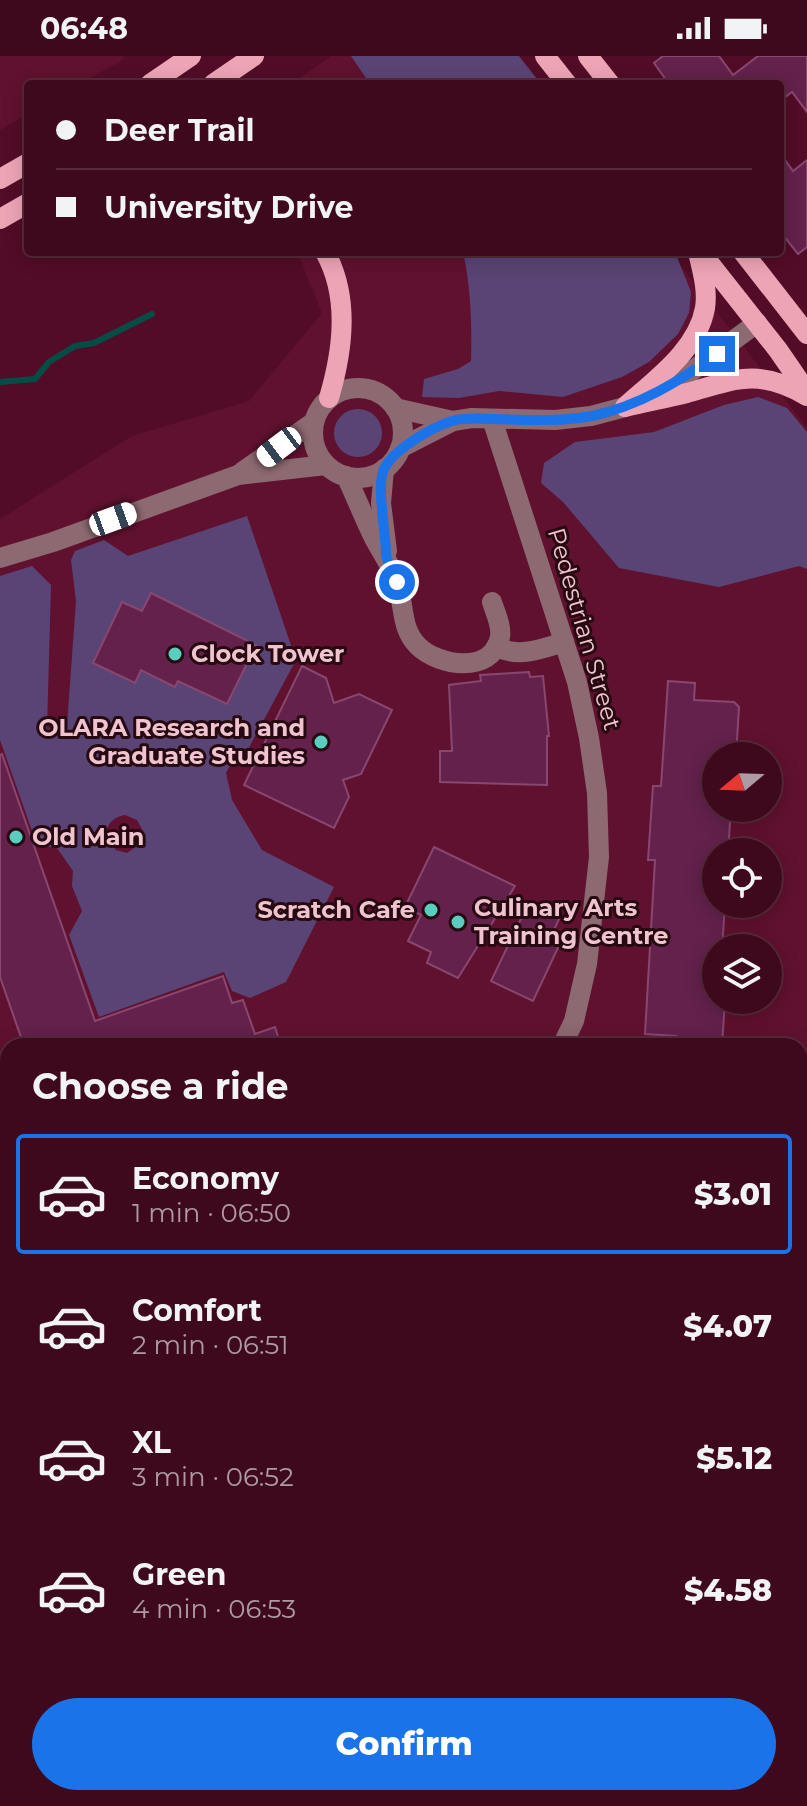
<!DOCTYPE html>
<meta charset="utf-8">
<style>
body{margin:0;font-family:Montserrat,sans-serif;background:#451226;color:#f1f3f6;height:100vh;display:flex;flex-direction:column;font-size:30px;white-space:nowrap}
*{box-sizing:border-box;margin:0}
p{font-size:26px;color:#ad9aa4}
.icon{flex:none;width:44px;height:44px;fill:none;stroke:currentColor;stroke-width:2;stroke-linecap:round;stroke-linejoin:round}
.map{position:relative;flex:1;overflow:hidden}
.panel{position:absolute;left:0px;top:982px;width:808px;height:768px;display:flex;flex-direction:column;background:#3e091d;border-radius:24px 24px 0 0;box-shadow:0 4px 20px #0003,0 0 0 2px #572a3b}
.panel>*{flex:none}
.guide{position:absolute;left:24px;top:24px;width:760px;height:176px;border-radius:8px;box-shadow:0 4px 20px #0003,0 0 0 2px #572a3b;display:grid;align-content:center;height:176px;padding:0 32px;background:#3e091d}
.needle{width:52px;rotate:251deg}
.controls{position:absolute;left:702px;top:686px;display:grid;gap:16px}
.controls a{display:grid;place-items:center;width:80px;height:80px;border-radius:50%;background:#3e091d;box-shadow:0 4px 20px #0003,0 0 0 2px #572a3b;font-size:40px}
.end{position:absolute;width:36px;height:36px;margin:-18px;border:10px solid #1a73e8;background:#fff;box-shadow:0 0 0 4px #fff}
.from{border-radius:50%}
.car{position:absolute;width:24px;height:48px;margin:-24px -12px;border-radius:10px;box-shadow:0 0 6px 2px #0007;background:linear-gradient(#fff 24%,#345 0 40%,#fff 0 76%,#345 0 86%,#fff 0)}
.guide b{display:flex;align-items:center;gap:28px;height:76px;font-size:30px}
.guide b+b{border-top:2px solid #572a3b}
.guide i{width:20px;height:20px;background:#f1f3f6}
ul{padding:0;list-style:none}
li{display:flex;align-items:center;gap:24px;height:120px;margin:0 16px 12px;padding:0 16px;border:4px solid transparent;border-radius:8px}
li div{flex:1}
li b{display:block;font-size:30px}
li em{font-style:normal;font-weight:800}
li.on{border-color:#1a73e8}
li>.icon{width:72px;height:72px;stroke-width:1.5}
h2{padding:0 32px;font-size:36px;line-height:96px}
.primary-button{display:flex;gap:16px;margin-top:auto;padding:16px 32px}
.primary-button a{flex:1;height:92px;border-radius:48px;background:#1a73e8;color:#fff;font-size:32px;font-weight:800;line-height:92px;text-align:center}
.status{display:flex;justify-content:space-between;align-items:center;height:56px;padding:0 40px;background:#3e091d;direction:ltr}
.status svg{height:22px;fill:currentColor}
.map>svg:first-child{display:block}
.built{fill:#60112f;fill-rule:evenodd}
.green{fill:#5a4475;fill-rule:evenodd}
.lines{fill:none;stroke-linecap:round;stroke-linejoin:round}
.stream{stroke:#044d46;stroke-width:6}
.building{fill:#63214c;stroke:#894770;stroke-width:2}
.minor{stroke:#8d6971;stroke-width:20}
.major{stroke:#eda5b6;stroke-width:20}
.route{stroke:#1a73e8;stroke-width:10}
.poi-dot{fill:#59cebf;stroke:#270912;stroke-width:3}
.labels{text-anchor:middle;stroke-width:6;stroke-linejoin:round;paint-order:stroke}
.street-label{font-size:24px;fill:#f0c4ce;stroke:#270912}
.poi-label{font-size:24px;font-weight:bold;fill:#f0c4ce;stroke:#270912;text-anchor:start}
</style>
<div class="status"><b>06:48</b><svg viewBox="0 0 49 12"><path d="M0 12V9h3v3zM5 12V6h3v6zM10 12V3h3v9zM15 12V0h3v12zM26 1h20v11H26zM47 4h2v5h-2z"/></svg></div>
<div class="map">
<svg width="807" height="1750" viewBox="0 0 807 1750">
<rect width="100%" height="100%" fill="#520c27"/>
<g class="built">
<path d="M0,0h123l1,3 -44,25h-52v30l-28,16z"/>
<path d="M331,0h187l22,28h-248z"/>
<path d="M297,196h373l137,176v812l-7,13v-207h-792v752h483l-17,8h-474v-1287l132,-83 117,-35 73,-88zM716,700h52v52h-52zM716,796h52v52h-52zM716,892h52v52h-52z"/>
</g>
<g class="green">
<path d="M351,0h168l22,28h-171z"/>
<path d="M463,196h212l16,40 -2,21 -11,21 -29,28 -27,15 -59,20 -64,-6 -40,7 -37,-1 2,-18 34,-10 13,-8c1,-37 0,-73 -8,-109z"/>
<path d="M758,341l29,11 20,24v137l-8,-3 -80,21 -100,-19 -56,-66 -22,-19 3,-20 31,-21 79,-10 70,-27z"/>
<circle cx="358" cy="377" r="24"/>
<path d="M247,460l49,144 -51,95 -12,5 -7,13 6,27 30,50 72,37 -48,95 -36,16 -18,-7 -8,-19 -125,45 -30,-82 13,-24 -10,-25 1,-15 -16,-23 -20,-3 -37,-105v-164l32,-10 19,19 -4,144 20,-4 9,-124 -5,-41 4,-9 29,-11 24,16zM125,759l12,5 6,11 -2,12 -14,10 -11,-3 -10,-13c0,-13 7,-20 19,-22z"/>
<path d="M8,1229v227l-7,2 -1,-226z"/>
<path d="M800,1423l7,3v324h-245l1,-8h237z"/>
<path d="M508,1742h43v8h-59z"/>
</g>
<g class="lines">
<path class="stream" d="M0,326l35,-3 14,-17 26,-16 19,-3 58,-29"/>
</g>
<g class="building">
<path d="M663,0h56l14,19 25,-19h49v56l-15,-20 -12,9v-17h-111l-15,-21z"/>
<path d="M780,97l13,18 14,-11v87l-9,7 -18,-23z"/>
<path d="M151,537l105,52 -29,59 -49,-23 -3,6 -34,-17 -6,13 -42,-20 29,-61 20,9z"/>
<path d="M302,610l24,12 8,25 25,-9 33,16 -31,64 -18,6 6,17 -15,31 -90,-43z"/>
<path d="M529,616l1,5 13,-1 6,60h-2v49l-107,-3v-31h12l-3,-66 32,-4 -1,-6z"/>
<path d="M668,625l27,2 -1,17 40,2 5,5 -3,49h-20v52h15l-3,44h-12v52h9l-3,44h-6v52h9l-3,46h-46v-10l-31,-2 10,-174h-7l5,-74h8z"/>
<path d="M2,698l93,267 128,-45 9,27 11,-3 12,34 20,-7 6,19h-257l-24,-69v-222z"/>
<path d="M434,791l81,39 -57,92 -31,-15 4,-11 -23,-11 13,-26 -16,-8z"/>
<path d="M529,846l31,15 -6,13 10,5 -31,66 -42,-20z"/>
</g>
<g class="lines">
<g class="minor">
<circle cx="358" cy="377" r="45"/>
<path d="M395,352l58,13 19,-3 83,2 36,-4 34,-9 52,-25 80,-59"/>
<path d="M492,363l85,263 12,56 8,55 2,64 -12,107 -13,57 -12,25"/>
<path d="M400,392l53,-27"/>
<path d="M384,413l-3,34 6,48"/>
<path d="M242,416l72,-50"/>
<path d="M346,420c10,21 18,42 28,62 10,19 22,34 26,56 4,19 3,37 18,52 20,20 74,29 82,-9 2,-11 -5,-25 -8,-35"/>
<path d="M0,502l53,-16 185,-67 88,-10"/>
<path d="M496,591c23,11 45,2 68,-5"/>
<path d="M800,1141l7,-3"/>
<path d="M377,1750l8,-8"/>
</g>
<g class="major">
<path d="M545,0l22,28"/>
<path d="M588,0l22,28"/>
<path d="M150,28l41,-28"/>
<path d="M213,28l41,-28"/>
<path d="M0,123l28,-16"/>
<path d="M0,163l28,-16"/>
<path d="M325,196c25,45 18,98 4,146"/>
<path d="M743,196l64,82"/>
<path d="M703,199l75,95 29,42"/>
<path d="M627,349c29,-26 71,-56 78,-97 3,-19 -3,-38 -7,-56"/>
<path d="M625,351c21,-5 41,-9 62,-14 49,-14 72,-25 120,3"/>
</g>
</g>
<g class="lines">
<path class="route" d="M397,526c-3,-8 -10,-19 -11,-28 0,-21 -10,-67 -2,-85 9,-19 48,-42 68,-48 13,-4 29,-2 43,-2 32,1 65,3 97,-3 47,-10 88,-35 125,-62"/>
</g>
<g class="poi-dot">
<circle cx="175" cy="598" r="8"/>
<circle cx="321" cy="686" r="8"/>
<circle cx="16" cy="781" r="8"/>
<circle cx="431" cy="854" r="8"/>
<circle cx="458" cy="866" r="8"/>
</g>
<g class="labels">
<g class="street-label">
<text transform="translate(584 573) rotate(74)" y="8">Pedestrian Street</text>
</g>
<g class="poi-label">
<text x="191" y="606">Clock Tower</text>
<text x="305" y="680" text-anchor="end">OLARA Research and<tspan x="305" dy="28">Graduate Studies</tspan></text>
<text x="32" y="789">Old Main</text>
<text x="474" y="860">Culinary Arts<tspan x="474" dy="28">Training Centre</tspan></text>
<text x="415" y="862" text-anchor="end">Scratch Cafe</text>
</g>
</g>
</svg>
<div class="controls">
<a><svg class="needle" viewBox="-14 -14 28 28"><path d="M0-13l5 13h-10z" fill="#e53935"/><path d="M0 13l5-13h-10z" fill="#ad9aa4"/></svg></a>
<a><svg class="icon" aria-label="locate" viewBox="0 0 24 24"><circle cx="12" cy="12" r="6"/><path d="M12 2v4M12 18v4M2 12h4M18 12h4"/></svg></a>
<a><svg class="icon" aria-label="layers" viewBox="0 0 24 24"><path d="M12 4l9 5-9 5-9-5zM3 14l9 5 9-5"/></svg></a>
</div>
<i class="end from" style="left:397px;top:526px"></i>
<i class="end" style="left:717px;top:298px"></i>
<i class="car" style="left:279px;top:391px;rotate:233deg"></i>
<i class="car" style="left:113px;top:463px;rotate:70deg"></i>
<div class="guide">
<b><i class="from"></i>Deer Trail</b>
<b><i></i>University Drive</b>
</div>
<section class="panel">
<h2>Choose a ride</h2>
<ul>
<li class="on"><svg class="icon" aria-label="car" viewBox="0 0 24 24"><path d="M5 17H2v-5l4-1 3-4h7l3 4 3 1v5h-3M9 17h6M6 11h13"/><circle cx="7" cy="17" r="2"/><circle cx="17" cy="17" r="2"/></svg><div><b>Economy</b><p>1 min · 06:50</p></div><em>$3.01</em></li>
<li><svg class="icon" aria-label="car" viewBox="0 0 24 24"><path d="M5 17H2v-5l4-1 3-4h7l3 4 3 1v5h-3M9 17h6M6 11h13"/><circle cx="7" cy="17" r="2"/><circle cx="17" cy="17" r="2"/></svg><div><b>Comfort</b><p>2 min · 06:51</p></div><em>$4.07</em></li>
<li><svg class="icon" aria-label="car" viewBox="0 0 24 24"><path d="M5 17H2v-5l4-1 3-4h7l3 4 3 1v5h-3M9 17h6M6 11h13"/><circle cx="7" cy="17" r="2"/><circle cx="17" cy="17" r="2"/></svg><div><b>XL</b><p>3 min · 06:52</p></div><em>$5.12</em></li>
<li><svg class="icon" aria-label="car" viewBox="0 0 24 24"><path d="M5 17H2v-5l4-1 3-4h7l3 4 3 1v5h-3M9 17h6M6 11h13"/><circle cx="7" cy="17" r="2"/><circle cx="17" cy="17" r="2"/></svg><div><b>Green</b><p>4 min · 06:53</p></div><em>$4.58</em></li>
</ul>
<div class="primary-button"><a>Confirm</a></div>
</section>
</div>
